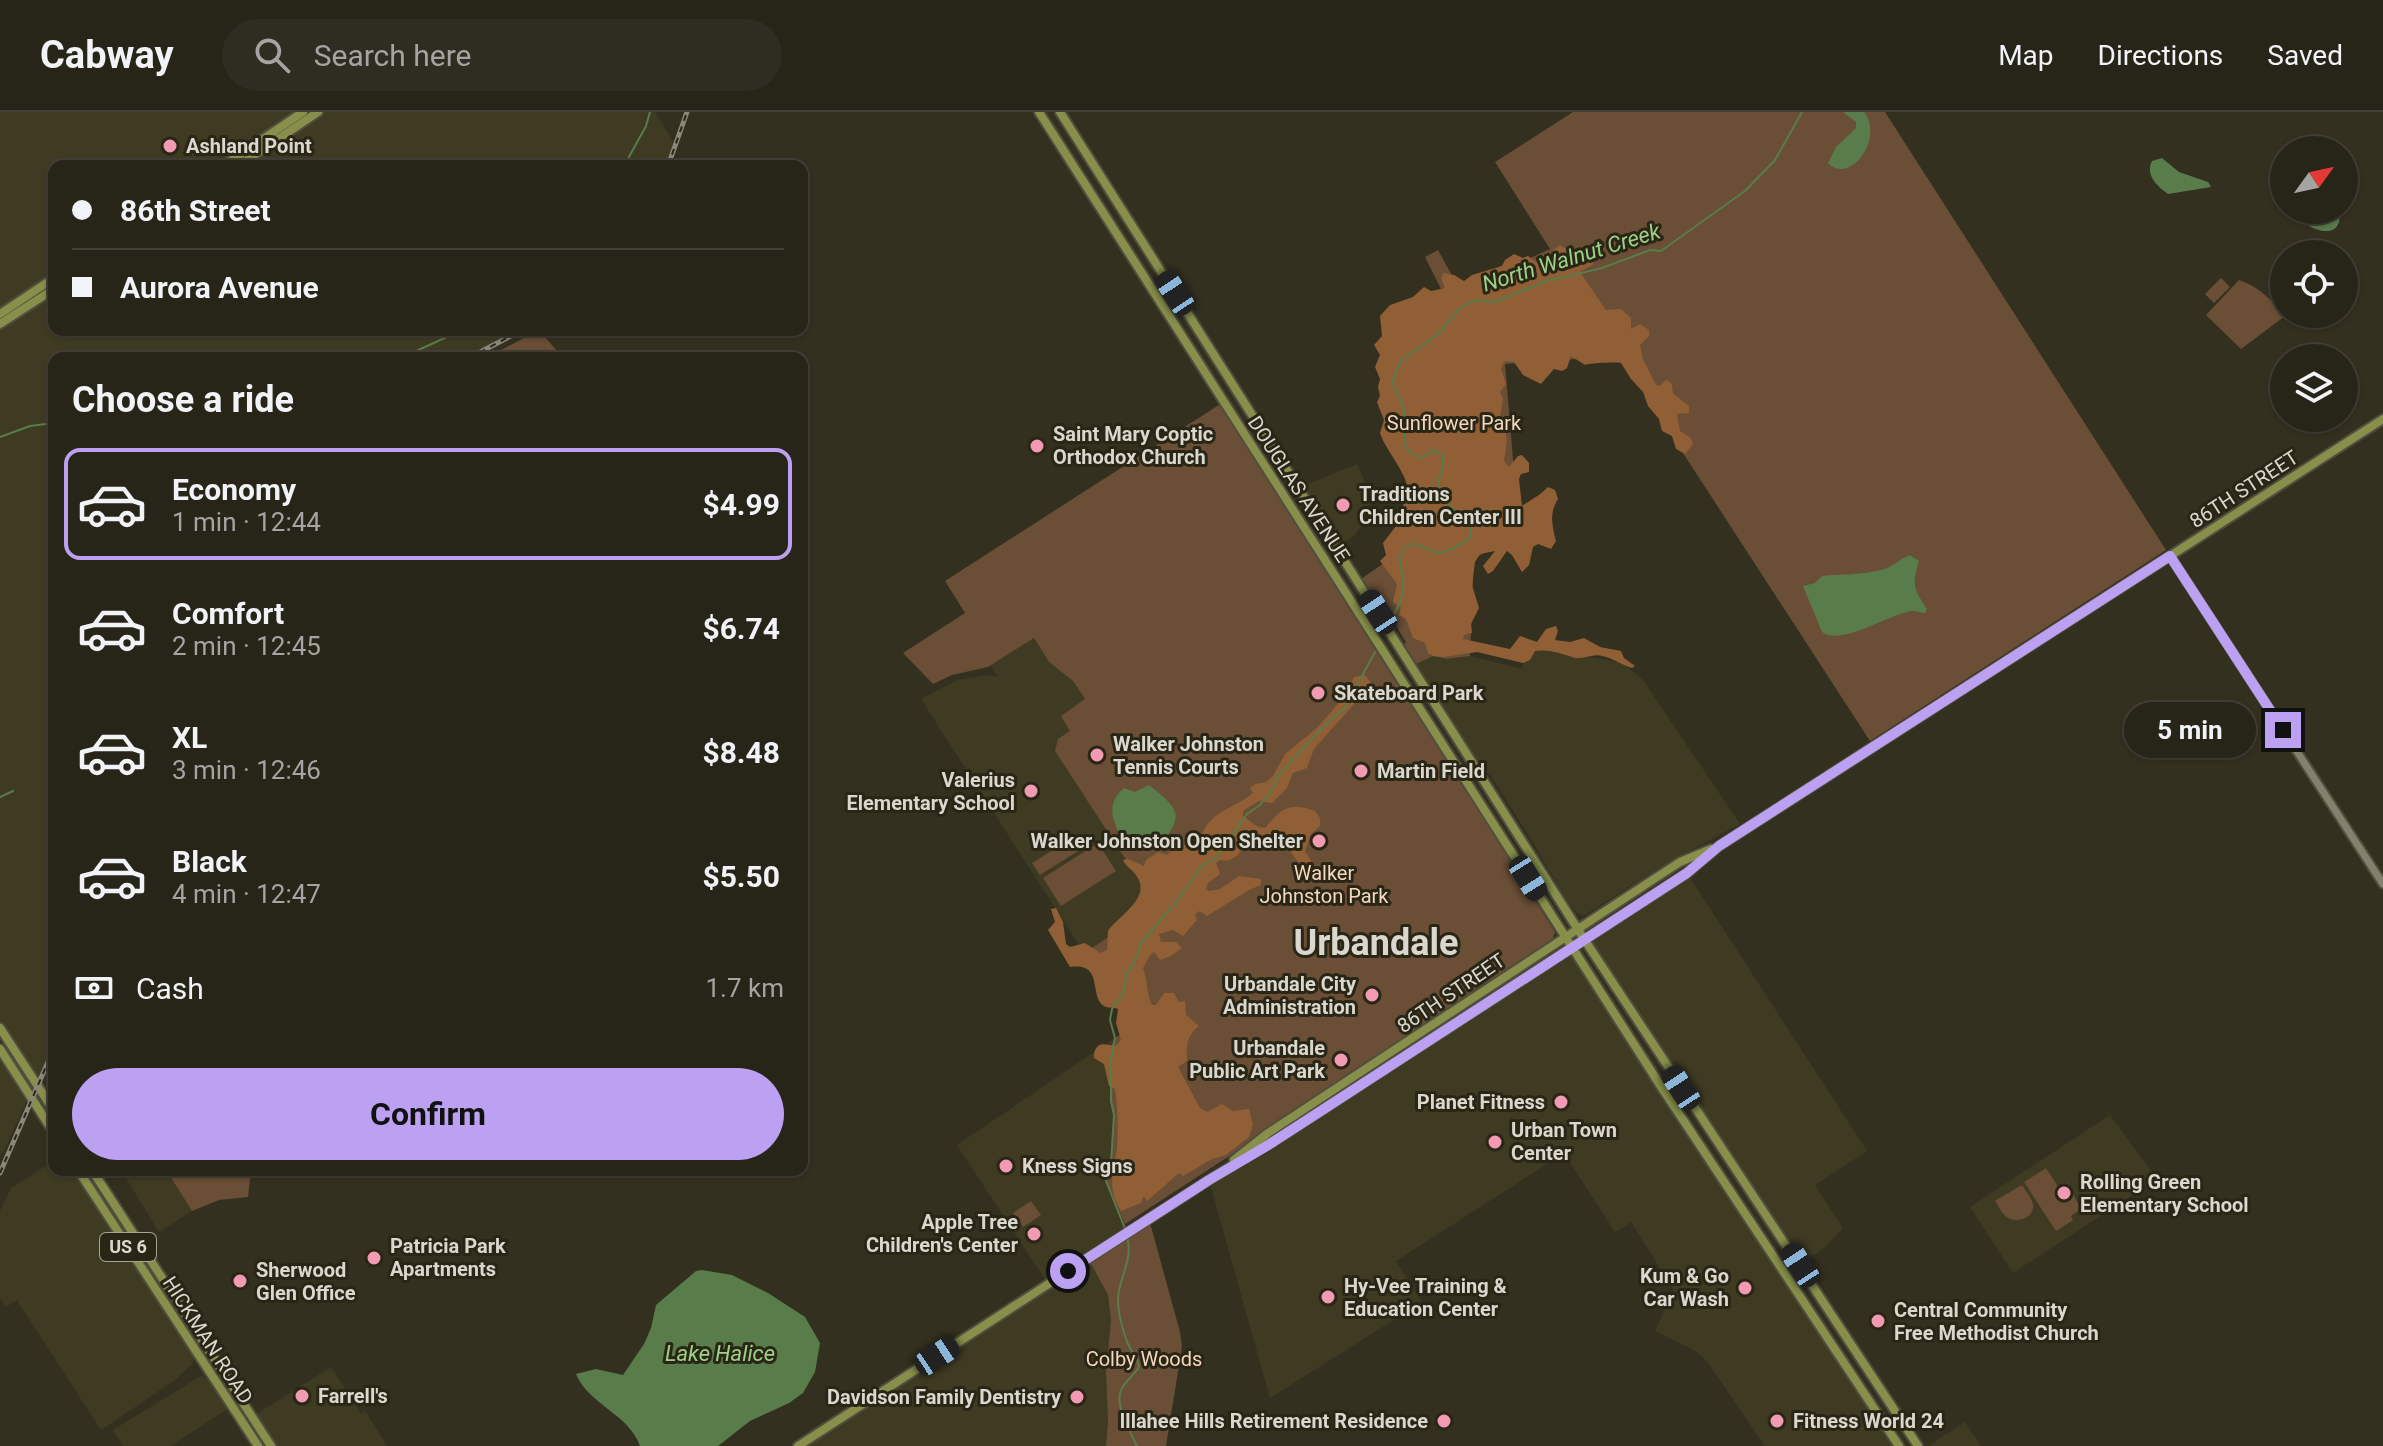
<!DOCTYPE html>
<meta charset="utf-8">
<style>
body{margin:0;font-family:Roboto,sans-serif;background:#2f2c21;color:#f1f3f6;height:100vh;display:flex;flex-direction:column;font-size:30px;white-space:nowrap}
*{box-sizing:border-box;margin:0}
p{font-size:26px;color:#a4a4a2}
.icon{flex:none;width:44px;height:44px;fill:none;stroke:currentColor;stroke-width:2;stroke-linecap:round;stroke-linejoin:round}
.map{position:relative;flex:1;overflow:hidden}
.sheet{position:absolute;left:48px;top:240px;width:760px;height:824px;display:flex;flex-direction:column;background:#272418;border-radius:16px;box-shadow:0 2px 6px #0004,0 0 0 2px #434137}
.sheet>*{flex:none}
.guide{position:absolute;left:48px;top:48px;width:760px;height:176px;border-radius:16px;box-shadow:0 2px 6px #0004,0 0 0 2px #434137;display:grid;align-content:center;height:176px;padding:0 24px;background:#272418}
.needle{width:52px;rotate:57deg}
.controls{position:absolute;left:2270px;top:24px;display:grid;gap:16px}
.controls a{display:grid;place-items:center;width:88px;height:88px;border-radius:50%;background:#272418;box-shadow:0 2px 6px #0004,0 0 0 2px #434137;font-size:40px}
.end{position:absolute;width:36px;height:36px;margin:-18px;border:10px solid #bca0f2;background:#111;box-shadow:0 0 0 4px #111}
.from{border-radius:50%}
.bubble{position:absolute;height:56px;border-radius:28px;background:#272418;box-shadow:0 2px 6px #0004,0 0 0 2px #434137;font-size:26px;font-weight:700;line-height:56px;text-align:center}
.car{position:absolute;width:24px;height:48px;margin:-24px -12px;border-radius:10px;box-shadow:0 0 6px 2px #0007;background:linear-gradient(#222 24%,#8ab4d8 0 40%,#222 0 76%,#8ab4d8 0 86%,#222 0)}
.guide b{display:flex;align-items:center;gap:28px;height:76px;font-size:30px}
.guide b+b{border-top:2px solid #434137}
.guide i{width:20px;height:20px;background:#f1f3f6}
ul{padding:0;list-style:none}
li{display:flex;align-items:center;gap:24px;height:112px;margin:0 16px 12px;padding:0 8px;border:4px solid transparent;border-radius:16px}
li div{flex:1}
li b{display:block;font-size:30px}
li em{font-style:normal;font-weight:700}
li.on{border-color:#bca0f2}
li>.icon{width:72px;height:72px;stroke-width:1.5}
h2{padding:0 24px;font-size:36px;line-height:96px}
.pay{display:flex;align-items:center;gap:20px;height:88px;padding:0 24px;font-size:30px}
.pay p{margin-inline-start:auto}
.button{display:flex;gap:16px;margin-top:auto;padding:16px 24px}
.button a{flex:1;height:92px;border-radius:48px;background:#bca0f2;color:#111;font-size:32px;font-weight:700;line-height:92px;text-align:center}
header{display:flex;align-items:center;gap:48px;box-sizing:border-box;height:112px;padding:0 40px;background:#272418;border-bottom:2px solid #434137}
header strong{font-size:38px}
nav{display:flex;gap:44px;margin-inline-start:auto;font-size:28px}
.search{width:560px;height:72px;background:#2f2c21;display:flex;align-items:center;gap:20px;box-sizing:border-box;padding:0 28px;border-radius:44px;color:#a4a4a2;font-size:30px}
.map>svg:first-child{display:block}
.built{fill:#3f3b23}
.green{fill:#6a4e36}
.forest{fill:#905f35}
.water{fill:#587c4a}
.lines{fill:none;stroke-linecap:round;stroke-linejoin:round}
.stream{stroke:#587c4a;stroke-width:2}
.minor-casing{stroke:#504e3f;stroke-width:11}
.major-casing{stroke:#504e3f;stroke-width:12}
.minor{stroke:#83806c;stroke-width:7}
.major{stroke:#878f4a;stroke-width:8}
.rail-casing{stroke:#8a877a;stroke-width:5}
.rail{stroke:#2a2616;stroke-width:2;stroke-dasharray:6;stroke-linecap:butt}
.route{stroke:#bca0f2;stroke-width:10}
.poi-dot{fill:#f19ab2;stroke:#2a2616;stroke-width:3}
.labels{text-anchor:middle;stroke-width:6;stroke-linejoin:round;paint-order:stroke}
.shield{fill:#2a2616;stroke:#a5a397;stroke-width:2}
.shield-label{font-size:18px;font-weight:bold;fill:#dad8ce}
.poi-label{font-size:20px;font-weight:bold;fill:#dad8ce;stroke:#2a2616;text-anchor:start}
.park-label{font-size:20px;fill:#f5d7bf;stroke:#2a2616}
.street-label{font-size:20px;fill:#dad8ce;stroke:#2a2616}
.water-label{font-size:22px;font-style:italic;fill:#9cd187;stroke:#2a2616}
.town-label{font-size:36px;font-weight:bold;fill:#dad8ce;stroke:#2a2616}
</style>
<header>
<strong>Cabway</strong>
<div class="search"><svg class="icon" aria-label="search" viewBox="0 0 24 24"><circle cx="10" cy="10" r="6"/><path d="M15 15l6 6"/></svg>Search here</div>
<nav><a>Map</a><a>Directions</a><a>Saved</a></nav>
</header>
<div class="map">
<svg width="2383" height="1334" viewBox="0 0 2383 1334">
<rect width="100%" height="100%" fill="#343020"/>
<g class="built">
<path d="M0,0h303l-80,54h-169v112l-54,36z"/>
<path d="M318,0h337l21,34 -8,20h-430z"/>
<path d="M54,177v41h468l-53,28h-415v690l-16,38 -38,-58v-704z"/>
<path d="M1357,352l13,30 -1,19 -14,22 -15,11 -37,-60z"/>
<path d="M1034,526l15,24 24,19 12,19 -15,31 87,176 -73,46 -163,-254 36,-19 29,-5 11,2 -6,-12z"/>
<path d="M1538,535l85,16 20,17 97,144 -71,38 -86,54 -7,-4 -12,-16 -33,-57 -40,-63 -6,-4 -69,-108 17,-9 14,4 23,-3 53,13v-6z"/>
<path d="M1687,761l180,278 -52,34 28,43 -20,21 -23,16 -216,-326z"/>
<path d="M1572,835l327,499h-134l-59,-86 -12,-10 -39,-19 19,-41 -43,-68 -16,10 -51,-79 -168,108 26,41 -152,96 -61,-218z"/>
<path d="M1115,926l-3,6 -1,57 3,14 -3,48 -5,18 19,43 1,10 -37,24 19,37 3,25 -5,51 2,51 -2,24h-306l248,-162 -91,-139z"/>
<path d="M0,943l28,43 -24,53 -4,3z"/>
<path d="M2110,1003l47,64 -144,94 -43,-66z"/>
<path d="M54,1049v9h21l119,186 -2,8 -17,16 -74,50 -84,-130 -11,7 -6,-9v-87l11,-23z"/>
<path d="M121,1058h51l-4,4 24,37 -33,21z"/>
<path d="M331,1255l30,47 4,-3 22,35h-112l-20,-31z"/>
<path d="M201,1264l10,4 18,28 -58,38h-48l-10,-16z"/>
<path d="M1965,1310l16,24h-52l11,-8z"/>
</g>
<g class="green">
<path d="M1573,0h312l281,438 -296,191 -250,-385 -115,8 14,167 -45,28 -4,97 -23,3 -14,-3 -17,8 -12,-20 2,-2 -25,-40 -3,2 -17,-25 33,-23 23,-38 28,-221 -20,-40 13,-7 22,40 90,-41 -55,-87z"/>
<path d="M2221,166l9,9 -16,16 -9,-9z"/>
<path d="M2239,168c19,6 34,21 46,36l-44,33 -35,-34z"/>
<path d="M539,218l24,28h-77z"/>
<path d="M1222,291l213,336 15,29 51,74 14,27 40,63 -2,6 -8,8 -68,42 -79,58 -273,178 -19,-43 5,-18 3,-48 -3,-14 1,-57 3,-6 16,-10 -47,-75 72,-47 -101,-155 3,-12 12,-8 -9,-15 24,-17 -12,-18 -24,-19 -15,-24 -46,29 -36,8 -19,9 -30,-31 62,-40 -20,-32z"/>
<path d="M1079,729l4,7 -43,27 -8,-12 27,-17 4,5z"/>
<path d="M1098,731l18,28 -55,35 -18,-28z"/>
<path d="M2046,1056l13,20 8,-5 14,26 -10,7 2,4 -17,11 -32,-49z"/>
<path d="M172,1058h79l-3,27 -29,3 -27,11 -24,-38z"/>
<path d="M2020,1074h3c3,5 9,13 10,18 2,14 -15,19 -25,14 -6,-4 -9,-11 -13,-17z"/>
<path d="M1031,1089l10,14 -18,12 -10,-14z"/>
<path d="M1149,1107l31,113 2,15 -16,99h-60l2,-24 -2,-51 5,-51 -3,-25 -20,-37z"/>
</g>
<g class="forest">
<path d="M1560,133l13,9 5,7 11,-2 5,5 -14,8 26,38 15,-1 10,9v11l9,-5 9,6v6l-9,9 3,14 13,26 4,1 6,-6c10,4 4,8 8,14l15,12v7l-12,1 3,17 11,7 2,6 -8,10 -9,-5 -4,-13 -10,-5 -3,-12 -11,-13 -5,-14 -12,-13 -10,-16c-4,-1 -32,0 -36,2l-14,-9 -4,12 -5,3 -8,-2 -13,15 -18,-9 -9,-13 -10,-1 -3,8 5,15 -6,8 3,7 -3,18c9,15 7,28 4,44l5,6 9,-11 4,-1 7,8v9l-8,2 -2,5 3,27c10,-7 17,-10 26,-19l7,3 3,9c-9,14 -6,27 -2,42l-5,8 -13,-5 -5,3 -4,18 -7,7 -10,-17 -5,-4 -14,20 -5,3 -5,-8 12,-15 -15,3 -5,8 -3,23 7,23 -8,16 1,9 -8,2 -1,4 47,10 10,-13 17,6 9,-13 10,-3 2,5 -3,9 15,2 14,-4 16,9 21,4 3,7 11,8 -3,2c-10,-3 -19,-10 -30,-12 -9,-3 -22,5 -30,1 -12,-4 -24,-8 -37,-6l-5,9 -7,3 -46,-11 -33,5 -11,-1 -5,-3 -3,-10 -12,-5 -7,-19 -7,-4 2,-8 -8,-5 4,-18 -17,-23 6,-6 -3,-12 20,-26 -1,-10c19,-22 -14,-50 -22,-74l4,-13 -7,-18 3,-6 -2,-9 2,-8 -5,-12 5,-12 -6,-10 8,-9 -2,-20 10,-11 23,-8 11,-10 7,4 14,-3 -4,-10 2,-5 11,2 10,6 8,-6 30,-9 3,-6 9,-6 9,4 5,-2 8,6 10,-10 4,1z"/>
<path d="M1365,563l6,8 -2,10 -15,11 -40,45 -7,19 -14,5 -6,15 -15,15 -13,-2 -16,10v5l15,11 7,1c16,-19 24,-27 50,-17l5,7v8l-9,8 -6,17 9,15 -6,5 -5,-2 -19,-26 -12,4 -27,-16 -2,5 3,6c-5,11 -13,21 -26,18l-4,3 4,11 -12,9 -2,6 3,2 11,-2 19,-13 22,3v6l-12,5 -42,26 -7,-5 -5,3 2,6 -14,16 -10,-6 -14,4 2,8h15l6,6 -11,8 -11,4 -6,-8 -4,3 -7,13c5,13 3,24 9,37h4l8,-12h10l5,9 6,-1 1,14 13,11c-12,9 -13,20 -12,35l-9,6 22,41 8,4 14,-8 11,7 16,-2 4,16 -4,12 -23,18 -14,4 -29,17 -4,-3 -32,28 -3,-5 -3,7 -20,8c-15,-24 -7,-38 -4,-63 1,-20 1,-41 -2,-59l-6,-3 -5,-22 -10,-6v-4c3,-14 12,-9 22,-8l5,-6 -5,-17 2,-14c-4,-2 -8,-1 -12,-2 -19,-8 0,-45 -36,-40l-22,-37 7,-8 -4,-13 5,-1 7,14 3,22 4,3 15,-4 15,10 7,-3 1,-19c10,-15 45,-33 28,-56 -4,-6 -10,-8 -13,-15l5,-1 16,7 2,-6 12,-8 9,3 21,-22 7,7 6,-3c7,-25 34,-29 52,-44l-3,-5 5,-4 11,-2 7,-6 12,-22 33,-27 23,-27 13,-23z"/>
</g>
<g class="water">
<path d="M1843,0h21c21,26 -14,74 -36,51l8,-16 20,-19v-6z"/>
<path d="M2162,46l17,14 29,10 3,5 -43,7c-11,-8 -23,-19 -16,-33z"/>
<path d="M2291,98h48c6,36 -37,19 -48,0z"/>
<path d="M1910,443l9,6c-7,23 -6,27 8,48l-2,4c-4,0 -8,-2 -12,-2 -23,2 -72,36 -91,21l-19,-46 12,-3 7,-7c20,-2 40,-1 59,-6 12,-3 19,-11 29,-15z"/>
<path d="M1149,673c7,6 23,17 26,27 7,20 -42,68 -61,9 -4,-14 -1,-24 10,-33l11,4z"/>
<path d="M702,1158l30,5 36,18 37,24 15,26 -5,29 -12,21 -14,10 -39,18 -32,25h-78c-11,-32 -51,-41 -64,-72l20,-5 27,6 21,-31 7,-16 5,-23 40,-34z"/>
</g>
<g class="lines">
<g class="stream">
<path d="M624,54l22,-40 4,-14"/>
<path d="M401,246l48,-22 3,-2 -1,-4"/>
<path d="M0,325l30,-11 24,-3"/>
<path d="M1391,507c14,-20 15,-37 8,-60 13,-26 16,-12 36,-7 11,3 27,-9 36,-15l-2,-14c-12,-10 -32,-24 -30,-43 1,-10 7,-13 3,-25l-10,-5 -9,8c-27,-6 -17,-27 -19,-47 -1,-11 -10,-19 -12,-30l9,-20 37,-27 20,-24 9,-6 11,-4 17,2 52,-21 55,-13 48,-18 11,1 84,-60 30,-31 27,-48"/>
<path d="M0,685l13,-6"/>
<path d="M1126,1119l-20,-50 5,-18 3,-48 -3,-14v-42l4,-21 -5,-18 2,-11 12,-17 3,-20 6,-6 8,-23 35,-41 25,-35 16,-10 30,-43 13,-9 12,-15 7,-15 44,-48 21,-18 31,-57"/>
<path d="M1127,1125c7,23 -9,41 -9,63 0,13 5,32 10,44 4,9 10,13 11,23 -5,8 -12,13 -17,21 -9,16 8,43 15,58"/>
</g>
<defs>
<path id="minor" d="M2170,444l213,328"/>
<g id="major">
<path d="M1039,0l621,973 239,361"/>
<path d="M1060,0l524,827 334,507"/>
<path d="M223,54l80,-54"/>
<path d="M238,54l80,-54"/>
<path d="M0,202l54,-36"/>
<path d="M0,212l54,-35"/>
<path d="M0,916l54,83"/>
<path d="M0,937l54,84"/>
<path d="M1234,1048l34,-27 389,-256 23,-15 31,-13"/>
<path d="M78,1058l180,276"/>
<path d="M92,1058l179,276"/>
<path d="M798,1334l411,-266 96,-59 382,-248 32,-27 664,-427"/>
</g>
</defs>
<use href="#minor" class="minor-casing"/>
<use href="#major" class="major-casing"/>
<use href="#minor" class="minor"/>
<use href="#major" class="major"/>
<defs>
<g id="rail">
<path d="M668,54l19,-54"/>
<path d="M469,246l53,-28"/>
<path d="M0,1061l54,-125"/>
</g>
</defs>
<use href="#rail" class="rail-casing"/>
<use href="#rail" class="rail"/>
</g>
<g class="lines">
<path class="route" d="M1068,1159l141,-91 61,-36 417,-271 32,-27 451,-290 113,174"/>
</g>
<g class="poi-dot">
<circle cx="170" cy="34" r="8"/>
<circle cx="1037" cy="334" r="8"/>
<circle cx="1343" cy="393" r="8"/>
<circle cx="1318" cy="581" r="8"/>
<circle cx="1097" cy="643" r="8"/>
<circle cx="1361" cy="659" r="8"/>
<circle cx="1031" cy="679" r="8"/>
<circle cx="1319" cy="729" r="8"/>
<circle cx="1372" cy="883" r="8"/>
<circle cx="1341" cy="948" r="8"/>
<circle cx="1561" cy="990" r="8"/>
<circle cx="1495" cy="1030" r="8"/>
<circle cx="1006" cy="1054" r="8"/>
<circle cx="2064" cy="1081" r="8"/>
<circle cx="1034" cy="1122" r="8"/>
<circle cx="374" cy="1146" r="8"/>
<circle cx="240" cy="1169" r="8"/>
<circle cx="1745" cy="1176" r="8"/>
<circle cx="1328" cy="1185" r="8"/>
<circle cx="1878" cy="1209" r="8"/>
<circle cx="302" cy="1284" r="8"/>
<circle cx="1077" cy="1285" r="8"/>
<circle cx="1444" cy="1309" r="8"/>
<circle cx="1777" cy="1309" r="8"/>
</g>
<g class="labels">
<rect class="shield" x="100" y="1121" width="56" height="28" rx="6"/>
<g class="shield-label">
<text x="128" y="1141">US 6</text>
</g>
<g class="poi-label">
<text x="186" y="41">Ashland Point</text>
<text x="1053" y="329">Saint Mary Coptic<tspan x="1053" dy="23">Orthodox Church</tspan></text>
<text x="1359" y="389">Traditions<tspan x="1359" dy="23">Children Center III</tspan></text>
<text x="1334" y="588">Skateboard Park</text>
<text x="1113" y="639">Walker Johnston<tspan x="1113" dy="23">Tennis Courts</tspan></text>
<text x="1377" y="666">Martin Field</text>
<text x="1015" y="675" text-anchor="end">Valerius<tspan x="1015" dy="23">Elementary School</tspan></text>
<text x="1303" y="736" text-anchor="end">Walker Johnston Open Shelter</text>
<text x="1356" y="879" text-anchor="end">Urbandale City<tspan x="1356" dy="23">Administration</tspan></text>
<text x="1325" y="943" text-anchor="end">Urbandale<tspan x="1325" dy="23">Public Art Park</tspan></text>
<text x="1545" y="997" text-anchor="end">Planet Fitness</text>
<text x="1511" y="1025">Urban Town<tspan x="1511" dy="23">Center</tspan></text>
<text x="1022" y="1061">Kness Signs</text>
<text x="2080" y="1077">Rolling Green<tspan x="2080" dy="23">Elementary School</tspan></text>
<text x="1018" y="1117" text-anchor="end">Apple Tree<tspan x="1018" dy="23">Children's Center</tspan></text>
<text x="390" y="1141">Patricia Park<tspan x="390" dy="23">Apartments</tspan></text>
<text x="256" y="1165">Sherwood<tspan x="256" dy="23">Glen Office</tspan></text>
<text x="1729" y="1171" text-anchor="end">Kum &amp; Go<tspan x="1729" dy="23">Car Wash</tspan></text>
<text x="1344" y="1181">Hy-Vee Training &amp;<tspan x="1344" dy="23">Education Center</tspan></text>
<text x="1894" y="1205">Central Community<tspan x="1894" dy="23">Free Methodist Church</tspan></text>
<text x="318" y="1291">Farrell's</text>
<text x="1061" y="1292" text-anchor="end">Davidson Family Dentistry</text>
<text x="1428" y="1316" text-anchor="end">Illahee Hills Retirement Residence</text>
<text x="1793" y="1316">Fitness World 24</text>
</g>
<g class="park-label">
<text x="1454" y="318">Sunflower Park</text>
<text x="1324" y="768">Walker<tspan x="1324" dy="23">Johnston Park</tspan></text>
<text x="1144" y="1254">Colby Woods</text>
</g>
<g class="street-label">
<text transform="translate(1299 377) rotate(57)" y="7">DOUGLAS AVENUE</text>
<text transform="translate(2244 377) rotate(-33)" y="7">86TH STREET</text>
<text transform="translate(1451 881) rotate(-34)" y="7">86TH STREET</text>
<text transform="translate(208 1228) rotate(57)" y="7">HICKMAN ROAD</text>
</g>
<g class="water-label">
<text transform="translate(1571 145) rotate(-17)" y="8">North Walnut Creek</text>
<text x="720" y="1249">Lake Halice</text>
</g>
<g class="town-label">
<text x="1376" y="843">Urbandale</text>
</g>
</g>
</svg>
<div class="controls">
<a><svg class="needle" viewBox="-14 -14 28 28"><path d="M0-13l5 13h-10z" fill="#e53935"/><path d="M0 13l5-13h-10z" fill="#a4a4a2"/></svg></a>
<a><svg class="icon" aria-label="locate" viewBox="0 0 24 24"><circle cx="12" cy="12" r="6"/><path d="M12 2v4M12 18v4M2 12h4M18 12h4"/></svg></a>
<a><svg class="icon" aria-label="layers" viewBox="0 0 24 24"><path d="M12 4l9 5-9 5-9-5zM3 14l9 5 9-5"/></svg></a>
</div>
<i class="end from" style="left:1068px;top:1159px"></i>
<i class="end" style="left:2283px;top:618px"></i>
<div class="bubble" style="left:2124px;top:590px;width:132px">5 min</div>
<i class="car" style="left:1175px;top:181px;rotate:327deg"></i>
<i class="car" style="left:1378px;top:500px;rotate:327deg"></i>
<i class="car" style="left:1528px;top:766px;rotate:148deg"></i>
<i class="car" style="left:1681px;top:976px;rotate:327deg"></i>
<i class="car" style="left:1800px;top:1153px;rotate:327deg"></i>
<i class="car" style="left:937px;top:1244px;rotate:57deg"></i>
<div class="guide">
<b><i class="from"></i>86th Street</b>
<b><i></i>Aurora Avenue</b>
</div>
<section class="sheet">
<h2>Choose a ride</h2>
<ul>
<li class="on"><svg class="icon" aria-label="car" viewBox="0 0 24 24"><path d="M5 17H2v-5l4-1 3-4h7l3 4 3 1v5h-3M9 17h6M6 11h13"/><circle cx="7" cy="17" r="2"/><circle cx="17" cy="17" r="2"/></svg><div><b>Economy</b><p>1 min · 12:44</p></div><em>$4.99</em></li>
<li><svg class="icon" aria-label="car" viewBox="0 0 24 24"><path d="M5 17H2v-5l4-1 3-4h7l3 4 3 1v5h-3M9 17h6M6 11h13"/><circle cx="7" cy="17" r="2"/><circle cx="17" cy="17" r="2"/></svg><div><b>Comfort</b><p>2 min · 12:45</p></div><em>$6.74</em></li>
<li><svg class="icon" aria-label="car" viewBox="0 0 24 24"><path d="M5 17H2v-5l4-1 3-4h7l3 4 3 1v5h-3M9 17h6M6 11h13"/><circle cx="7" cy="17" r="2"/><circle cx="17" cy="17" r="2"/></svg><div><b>XL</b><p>3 min · 12:46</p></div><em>$8.48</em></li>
<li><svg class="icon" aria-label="car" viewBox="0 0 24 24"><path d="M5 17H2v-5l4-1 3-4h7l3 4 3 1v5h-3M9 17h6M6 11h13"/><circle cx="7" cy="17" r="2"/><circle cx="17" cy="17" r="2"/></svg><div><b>Black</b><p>4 min · 12:47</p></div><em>$5.50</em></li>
</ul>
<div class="pay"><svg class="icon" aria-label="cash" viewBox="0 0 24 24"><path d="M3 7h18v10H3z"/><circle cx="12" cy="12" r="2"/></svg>Cash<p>1.7 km</p></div>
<div class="button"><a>Confirm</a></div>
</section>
</div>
